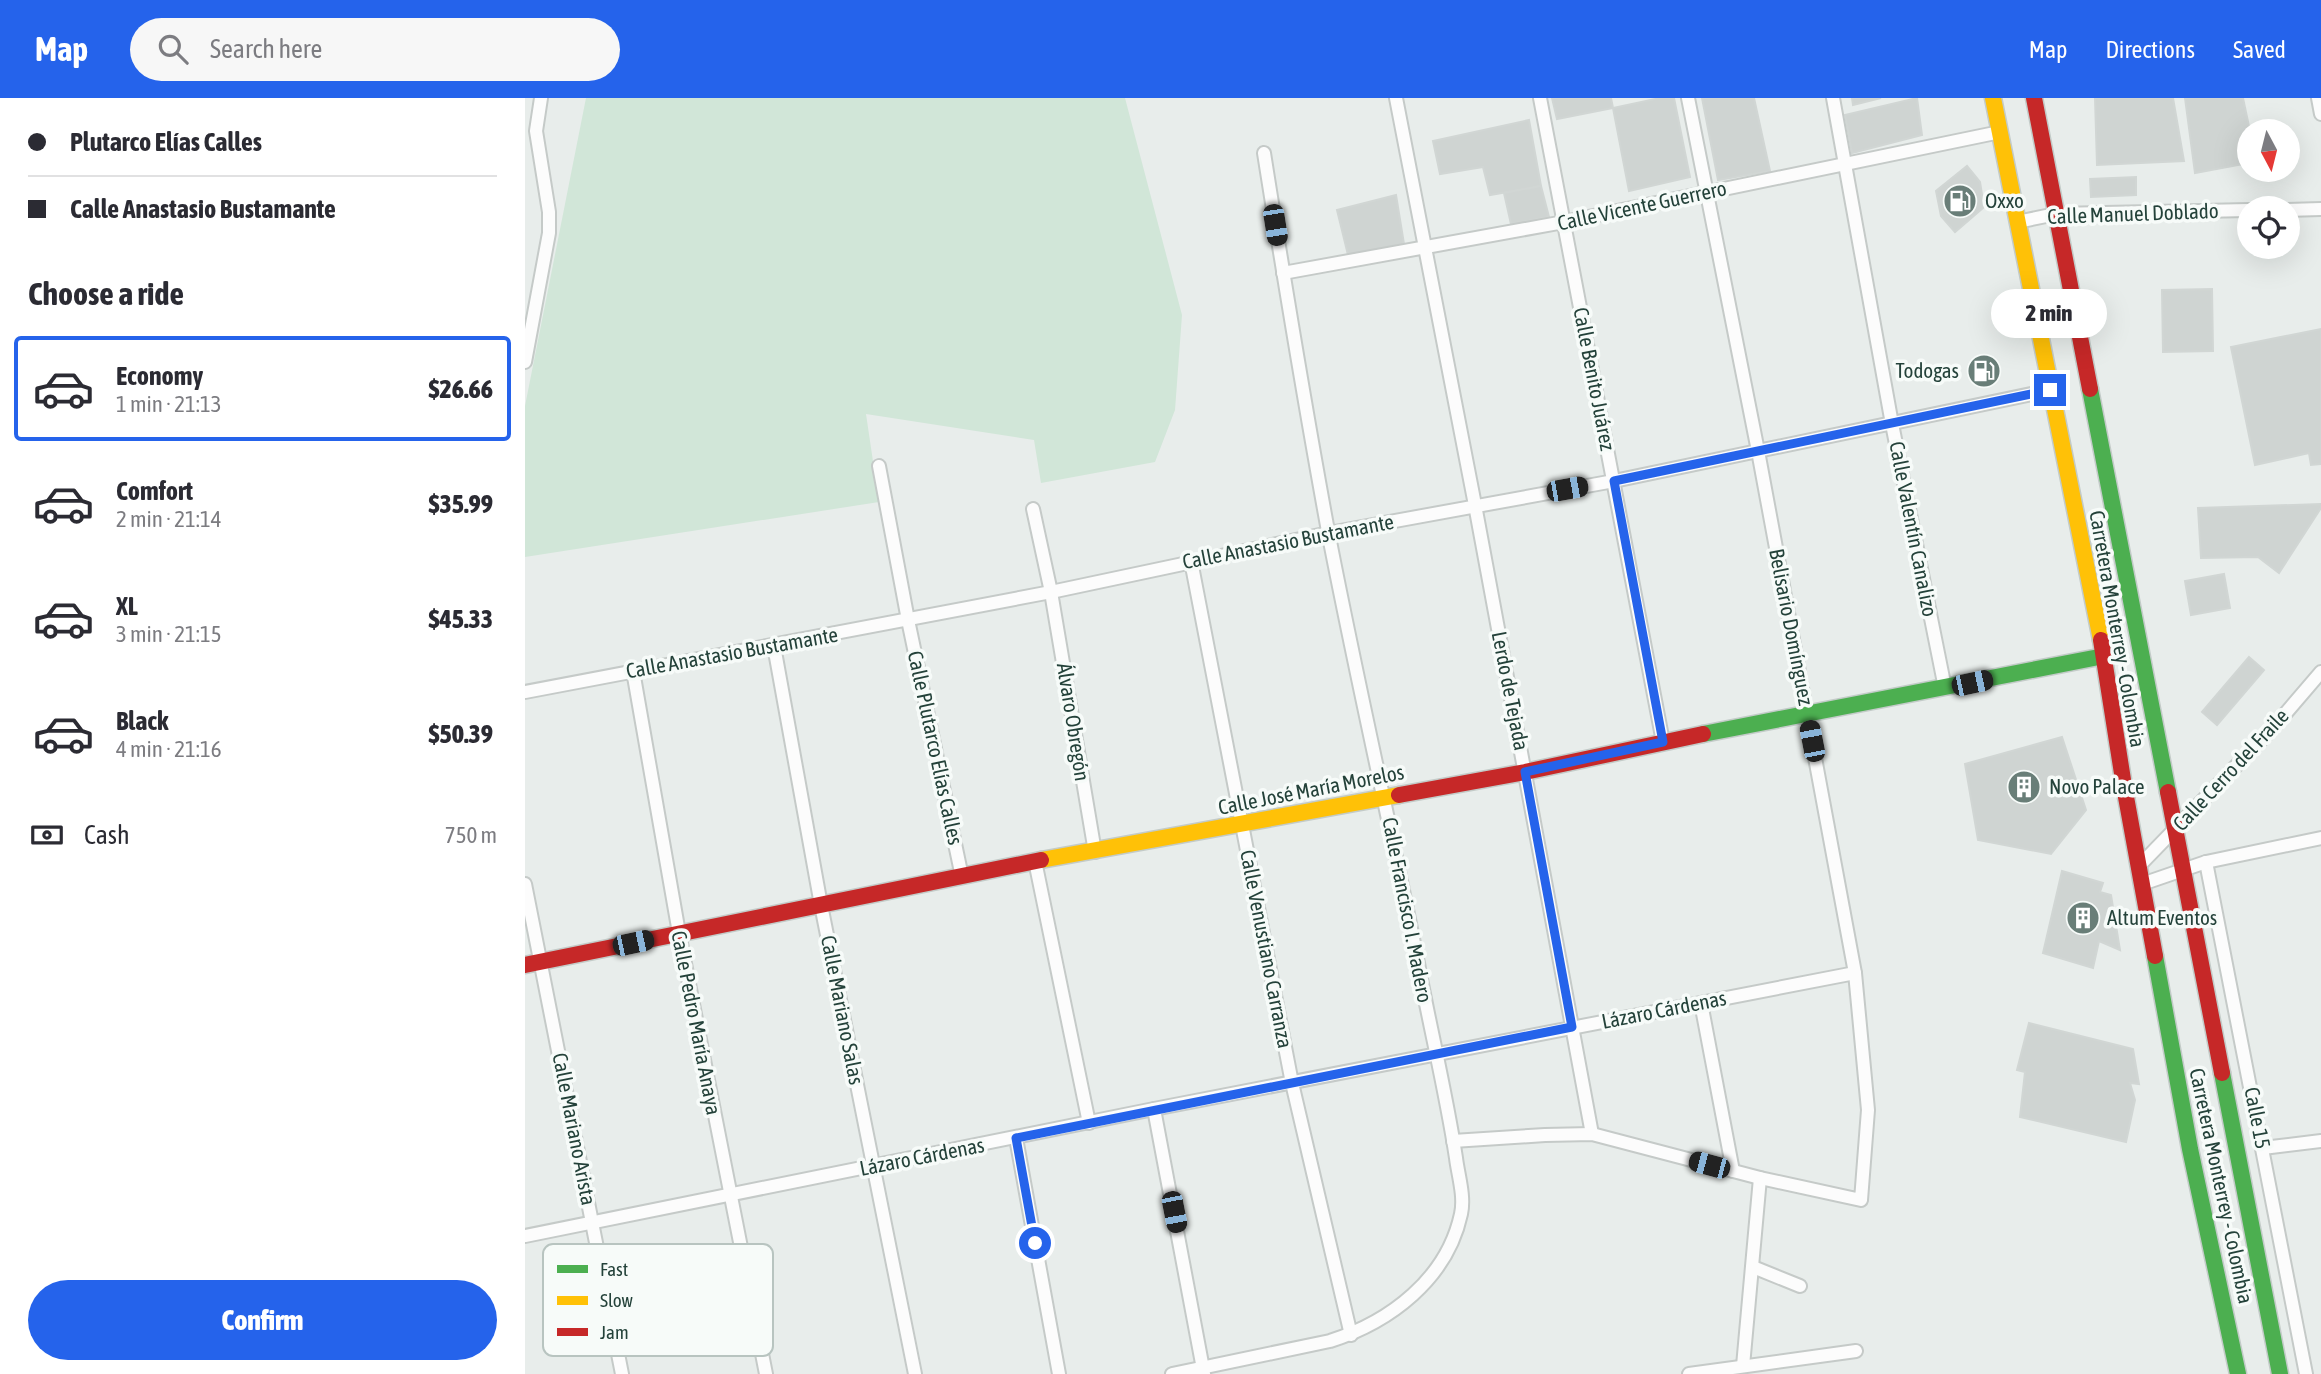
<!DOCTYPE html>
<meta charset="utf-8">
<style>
body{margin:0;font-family:"Asap Condensed",sans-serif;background:#f7f7f7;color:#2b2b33;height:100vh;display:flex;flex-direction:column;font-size:26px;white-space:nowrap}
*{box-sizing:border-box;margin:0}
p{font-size:23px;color:#7c7c81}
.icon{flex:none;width:38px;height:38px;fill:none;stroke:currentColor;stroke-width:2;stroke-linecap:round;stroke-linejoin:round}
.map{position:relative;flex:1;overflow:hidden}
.drawer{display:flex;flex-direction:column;background:#fff;width:525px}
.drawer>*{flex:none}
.hud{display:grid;align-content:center;height:154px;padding:0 28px;background:#fff}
.needle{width:46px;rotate:173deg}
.buttons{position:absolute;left:1712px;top:21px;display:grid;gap:14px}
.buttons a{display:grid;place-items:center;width:63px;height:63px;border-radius:50%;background:#fff;box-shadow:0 7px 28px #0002;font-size:35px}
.end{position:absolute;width:32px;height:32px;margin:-16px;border:9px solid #2563eb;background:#fff;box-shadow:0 0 0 4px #fff}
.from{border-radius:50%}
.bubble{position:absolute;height:49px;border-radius:24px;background:#fff;box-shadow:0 7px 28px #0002;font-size:23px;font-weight:800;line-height:49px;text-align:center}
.car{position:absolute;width:21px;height:42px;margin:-21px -10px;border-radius:9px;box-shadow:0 0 5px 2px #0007;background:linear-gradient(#222 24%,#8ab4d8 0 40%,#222 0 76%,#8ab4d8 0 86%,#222 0)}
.hud b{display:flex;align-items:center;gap:24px;height:66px;font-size:26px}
.hud b+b{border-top:2px solid #e1e1e2}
.hud i{width:18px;height:18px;background:#2b2b33}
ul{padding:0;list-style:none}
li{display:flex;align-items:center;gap:21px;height:105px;margin:0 14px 10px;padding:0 14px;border:4px solid transparent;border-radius:7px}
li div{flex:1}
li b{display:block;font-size:26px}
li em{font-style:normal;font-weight:800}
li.on{border-color:#2563eb}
li>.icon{width:63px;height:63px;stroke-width:1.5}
h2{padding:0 28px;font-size:32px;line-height:84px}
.pay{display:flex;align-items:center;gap:18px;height:77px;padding:0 28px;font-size:26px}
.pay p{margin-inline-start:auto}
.cta{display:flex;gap:14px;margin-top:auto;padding:14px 28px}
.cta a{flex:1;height:80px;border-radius:42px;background:#2563eb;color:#fff;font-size:28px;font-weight:800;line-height:80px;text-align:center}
header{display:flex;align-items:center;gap:42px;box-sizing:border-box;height:98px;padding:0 35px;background:#2563eb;color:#fff}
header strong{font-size:33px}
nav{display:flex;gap:38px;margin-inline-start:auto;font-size:24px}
.search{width:490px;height:63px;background:#f7f7f7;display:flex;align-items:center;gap:18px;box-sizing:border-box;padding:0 24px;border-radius:38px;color:#7c7c81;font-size:26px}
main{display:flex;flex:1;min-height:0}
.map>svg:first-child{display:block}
.green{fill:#d1e6d8}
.building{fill:#cfd4d2;stroke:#d1d6d4;stroke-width:2}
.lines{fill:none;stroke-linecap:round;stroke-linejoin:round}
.street-casing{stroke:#c5cac8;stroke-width:16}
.fast-casing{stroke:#c3cbc8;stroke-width:19}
.slow-casing{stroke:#c3cbc8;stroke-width:19}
.jam-casing{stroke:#c3cbc8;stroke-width:19}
.street{stroke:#fcfcfc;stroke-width:12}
.fast{stroke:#4caf50;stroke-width:16}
.slow{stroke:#ffc107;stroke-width:16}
.jam{stroke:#c62828;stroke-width:16}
.route{stroke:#2563eb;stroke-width:9}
.labels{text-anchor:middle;stroke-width:7;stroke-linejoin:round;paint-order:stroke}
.poi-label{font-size:21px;fill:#24423a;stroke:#f7fbf9;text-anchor:start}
.street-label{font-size:21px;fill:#24423a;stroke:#f7fbf9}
.key{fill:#f7fbf9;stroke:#b8c4c0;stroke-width:2}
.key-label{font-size:19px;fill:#24423a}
</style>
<header>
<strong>Map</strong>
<div class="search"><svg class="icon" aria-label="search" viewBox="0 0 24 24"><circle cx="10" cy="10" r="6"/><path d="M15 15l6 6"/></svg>Search here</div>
<nav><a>Map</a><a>Directions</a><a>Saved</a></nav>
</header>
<main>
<section class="drawer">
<div class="hud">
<b><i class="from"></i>Plutarco Elías Calles</b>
<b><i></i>Calle Anastasio Bustamante</b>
</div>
<h2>Choose a ride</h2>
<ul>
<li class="on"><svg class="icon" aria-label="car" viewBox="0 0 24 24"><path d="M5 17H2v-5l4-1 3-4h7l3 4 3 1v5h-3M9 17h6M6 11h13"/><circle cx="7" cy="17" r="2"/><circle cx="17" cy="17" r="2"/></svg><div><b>Economy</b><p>1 min · 21:13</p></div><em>$26.66</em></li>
<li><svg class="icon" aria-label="car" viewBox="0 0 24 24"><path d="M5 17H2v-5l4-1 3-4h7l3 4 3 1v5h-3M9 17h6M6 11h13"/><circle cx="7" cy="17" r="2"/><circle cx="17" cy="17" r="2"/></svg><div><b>Comfort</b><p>2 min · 21:14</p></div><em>$35.99</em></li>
<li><svg class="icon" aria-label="car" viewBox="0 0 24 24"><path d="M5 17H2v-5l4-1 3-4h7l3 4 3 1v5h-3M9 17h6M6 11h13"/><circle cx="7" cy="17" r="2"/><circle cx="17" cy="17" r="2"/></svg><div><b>XL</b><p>3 min · 21:15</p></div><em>$45.33</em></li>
<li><svg class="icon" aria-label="car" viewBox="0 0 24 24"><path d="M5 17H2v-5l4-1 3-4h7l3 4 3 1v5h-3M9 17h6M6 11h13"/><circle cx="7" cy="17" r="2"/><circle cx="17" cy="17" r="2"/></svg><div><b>Black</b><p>4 min · 21:16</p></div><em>$50.39</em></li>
</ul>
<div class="pay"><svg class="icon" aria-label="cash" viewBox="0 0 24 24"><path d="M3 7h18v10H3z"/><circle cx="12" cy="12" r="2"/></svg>Cash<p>750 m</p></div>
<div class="cta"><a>Confirm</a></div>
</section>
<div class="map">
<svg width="1796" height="1276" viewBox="0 0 1796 1276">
<rect width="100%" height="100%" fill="#e8edeb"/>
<path class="green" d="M61,0h539l57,217 -7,95 -20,52 -114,21 -7,-43 -168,-26 13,88 -354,55v-151z"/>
<g class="building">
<path d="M1027,0h59l2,10 -56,11z"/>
<path d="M1135,0h14l16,79 -61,14 -16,-83z"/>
<path d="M1177,0h52l16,73 -52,9z"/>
<path d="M1327,0h29l-28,7z"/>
<path d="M1392,0l5,37 -70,18 -7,-38z"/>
<path d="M1570,0h78l11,63 -87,4z"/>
<path d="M1660,0h58l7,33 -1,32 -54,10z"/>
<path d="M1004,22l12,66 -51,9 -7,-28 -43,7 -7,-33z"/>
<path d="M1442,68l13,16 4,25 -29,25 -14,-16 -5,-25z"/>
<path d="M1611,79v18l-45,2 -1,-18z"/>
<path d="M1016,88l8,31 -38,7 -7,-31z"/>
<path d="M871,97l8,49 -56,11 -11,-45z"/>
<path d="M1687,191l1,62 -50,1 -1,-62z"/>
<path d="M1796,231v135l-10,1 -2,-12 -54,12 -24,-118z"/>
<path d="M1462,262l4,20 -11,2 -3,-20z"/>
<path d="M1796,406v4l-42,65 -21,-16 -57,1 -3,-50z"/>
<path d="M1699,476l6,34 -39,7 -6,-34z"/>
<path d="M1724,559l15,13 -47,55 -15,-13z"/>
<path d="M1537,639l24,73 -35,44 -73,-14 -13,-76z"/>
<path d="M1537,773l41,12 -3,9 11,3 9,55 -21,-9 -6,27 -50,-15z"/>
<path d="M1504,925l104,26 6,35 -9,-1 5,17 -9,42 -106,-25 5,-45 -8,-2z"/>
</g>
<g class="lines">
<defs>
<g id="street">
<path d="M871,0l79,407 117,629"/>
<path d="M1015,0l123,644"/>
<path d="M1308,0l59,326 53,264"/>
<path d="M1793,0l3,16"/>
<path d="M1762,112l34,-1"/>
<path d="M1492,124l39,-8 193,-4"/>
<path d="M758,175l281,-51 436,-90"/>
<path d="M0,264l24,-129v-21l-13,-81 5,-33"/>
<path d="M354,368l29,154 54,257"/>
<path d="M508,411l18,83 44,260"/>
<path d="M666,463l101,522 59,252"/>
<path d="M249,548l47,259 94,469"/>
<path d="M108,573l46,262 87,441"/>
<path d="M0,594l526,-100 278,-59 285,-52 437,-91"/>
<path d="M510,763l54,262"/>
<path d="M1681,764l100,512"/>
<path d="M1614,768l134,-138 48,-56"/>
<path d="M0,786l97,490"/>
<path d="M1617,786l64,-22 115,-24"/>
<path d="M1176,905l32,168"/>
<path d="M629,1011l50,265"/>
<path d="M491,1040l43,236"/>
<path d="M928,1043l92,-6 47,-1 168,44 101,22 7,-90 -13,-137 -97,-522 -70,-353"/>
<path d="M1738,1050l58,-7"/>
<path d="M0,1138l629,-127 701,-136"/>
<path d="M1228,1169l47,19"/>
<path d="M1218,1268l17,-188"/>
<path d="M647,1276l158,-33c60,-19 117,-62 131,-127 4,-18 -3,-39 -5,-56 -10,-66 -26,-130 -38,-195 -29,-144 -62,-287 -90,-432 -23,-125 -44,-252 -64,-378"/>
<path d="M1164,1276l167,-23"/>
</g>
<g id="fast">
<path d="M1565,291l78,403"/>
<path d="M1178,636l401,-78"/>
<path d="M1630,858l35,193 48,225"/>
<path d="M1697,975l58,301"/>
</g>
<g id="slow">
<path d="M1468,0l108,542"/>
<path d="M516,762l358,-65"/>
</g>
<g id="jam">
<path d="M1509,0l56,291"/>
<path d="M1576,542l23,146 31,170"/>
<path d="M1643,694l54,281"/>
<path d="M874,697l126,-23 178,-38"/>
<path d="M0,867l516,-105"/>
</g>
</defs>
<use href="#street" class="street-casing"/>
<use href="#fast" class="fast-casing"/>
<use href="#slow" class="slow-casing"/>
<use href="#jam" class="jam-casing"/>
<use href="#street" class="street"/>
<use href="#fast" class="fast"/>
<use href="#slow" class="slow"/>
<use href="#jam" class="jam"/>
</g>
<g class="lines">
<path class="route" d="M510,1145l-19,-105 556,-111 -47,-255 138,-30 -49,-261 436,-91"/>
</g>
<defs>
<symbol id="fuel-disc" viewBox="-11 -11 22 22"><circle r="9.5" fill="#697e78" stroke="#f7fbf9"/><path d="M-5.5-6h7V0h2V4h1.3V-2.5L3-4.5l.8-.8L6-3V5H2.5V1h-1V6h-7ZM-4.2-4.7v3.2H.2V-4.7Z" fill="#fff"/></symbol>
<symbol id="building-disc" viewBox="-11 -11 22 22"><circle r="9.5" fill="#697e78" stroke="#f7fbf9"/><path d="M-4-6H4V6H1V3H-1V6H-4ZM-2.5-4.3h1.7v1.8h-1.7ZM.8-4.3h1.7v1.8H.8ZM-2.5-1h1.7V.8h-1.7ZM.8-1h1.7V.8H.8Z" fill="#fff"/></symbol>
</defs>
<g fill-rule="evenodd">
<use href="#fuel-disc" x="1416" y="84" width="38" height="38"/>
<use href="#fuel-disc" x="1440" y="254" width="38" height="38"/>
<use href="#building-disc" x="1480" y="670" width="38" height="38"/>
<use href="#building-disc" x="1539" y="801" width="38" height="38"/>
</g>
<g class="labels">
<g class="poi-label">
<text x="1460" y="110">Oxxo</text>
<text x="1434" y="280" text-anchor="end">Todogas</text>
<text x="1524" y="696">Novo Palace</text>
<text x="1582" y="827">Altum Eventos</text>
</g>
<g class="street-label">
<text transform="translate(1117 108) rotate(-12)" y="7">Calle Vicente Guerrero</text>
<text transform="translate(1608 116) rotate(-2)" y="7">Calle Manuel Doblado</text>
<text transform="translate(1069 281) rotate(79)" y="7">Calle Benito Juárez</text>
<text transform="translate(1388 431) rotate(79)" y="7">Calle Valentín Canalizo</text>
<text transform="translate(763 444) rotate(-11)" y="7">Calle Anastasio Bustamante</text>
<text transform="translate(1266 529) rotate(79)" y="7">Belisario Domínguez</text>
<text transform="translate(1592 531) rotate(80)" y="7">Carretera Monterrey - Colombia</text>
<text transform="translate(207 555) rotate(-10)" y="7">Calle Anastasio Bustamante</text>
<text transform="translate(985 593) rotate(79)" y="7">Lerdo de Tejada</text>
<text transform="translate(548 624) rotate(81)" y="7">Álvaro Obregón</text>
<text transform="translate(410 650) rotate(78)" y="7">Calle Plutarco Elías Calles</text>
<text transform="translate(1706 672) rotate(-47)" y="7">Calle Cerro del Fraile</text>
<text transform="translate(786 692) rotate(-11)" y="7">Calle José María Morelos</text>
<text transform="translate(882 812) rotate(79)" y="7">Calle Francisco I. Madero</text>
<text transform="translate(741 851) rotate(79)" y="7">Calle Venustiano Carranza</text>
<text transform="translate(317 912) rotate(79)" y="7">Calle Mariano Salas</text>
<text transform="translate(1139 912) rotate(-11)" y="7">Lázaro Cárdenas</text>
<text transform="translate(171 925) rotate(79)" y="7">Calle Pedro María Anaya</text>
<text transform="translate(1732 1020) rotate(79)" y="7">Calle 15</text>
<text transform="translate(49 1031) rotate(79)" y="7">Calle Mariano Arista</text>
<text transform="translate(397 1059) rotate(-11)" y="7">Lázaro Cárdenas</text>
<text transform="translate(1696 1088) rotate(78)" y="7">Carretera Monterrey - Colombia</text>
</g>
</g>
<rect x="18" y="1146" width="230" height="112" rx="10" class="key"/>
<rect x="32" y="1167" width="31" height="8" fill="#4caf50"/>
<rect x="32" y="1198" width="31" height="9" fill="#ffc107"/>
<rect x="32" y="1230" width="31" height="8" fill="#c62828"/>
<g class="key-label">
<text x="75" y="1178">Fast</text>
<text x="75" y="1209">Slow</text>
<text x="75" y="1241">Jam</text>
</g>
</svg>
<div class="buttons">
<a><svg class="needle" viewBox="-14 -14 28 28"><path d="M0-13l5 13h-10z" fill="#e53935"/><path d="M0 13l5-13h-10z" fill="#7c7c81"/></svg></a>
<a><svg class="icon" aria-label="locate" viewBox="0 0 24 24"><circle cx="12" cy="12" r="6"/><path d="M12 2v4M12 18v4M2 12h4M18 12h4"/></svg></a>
</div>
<i class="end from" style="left:510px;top:1145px"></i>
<i class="end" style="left:1525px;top:292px"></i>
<div class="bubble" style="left:1466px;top:191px;width:116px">2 min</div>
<i class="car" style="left:750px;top:127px;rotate:171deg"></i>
<i class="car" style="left:1042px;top:391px;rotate:80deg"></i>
<i class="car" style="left:1447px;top:585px;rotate:78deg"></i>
<i class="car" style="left:1287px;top:643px;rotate:349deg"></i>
<i class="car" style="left:108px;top:845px;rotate:78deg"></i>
<i class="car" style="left:1184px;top:1067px;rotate:285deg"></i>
<i class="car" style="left:649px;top:1114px;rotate:169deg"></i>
</div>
</main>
